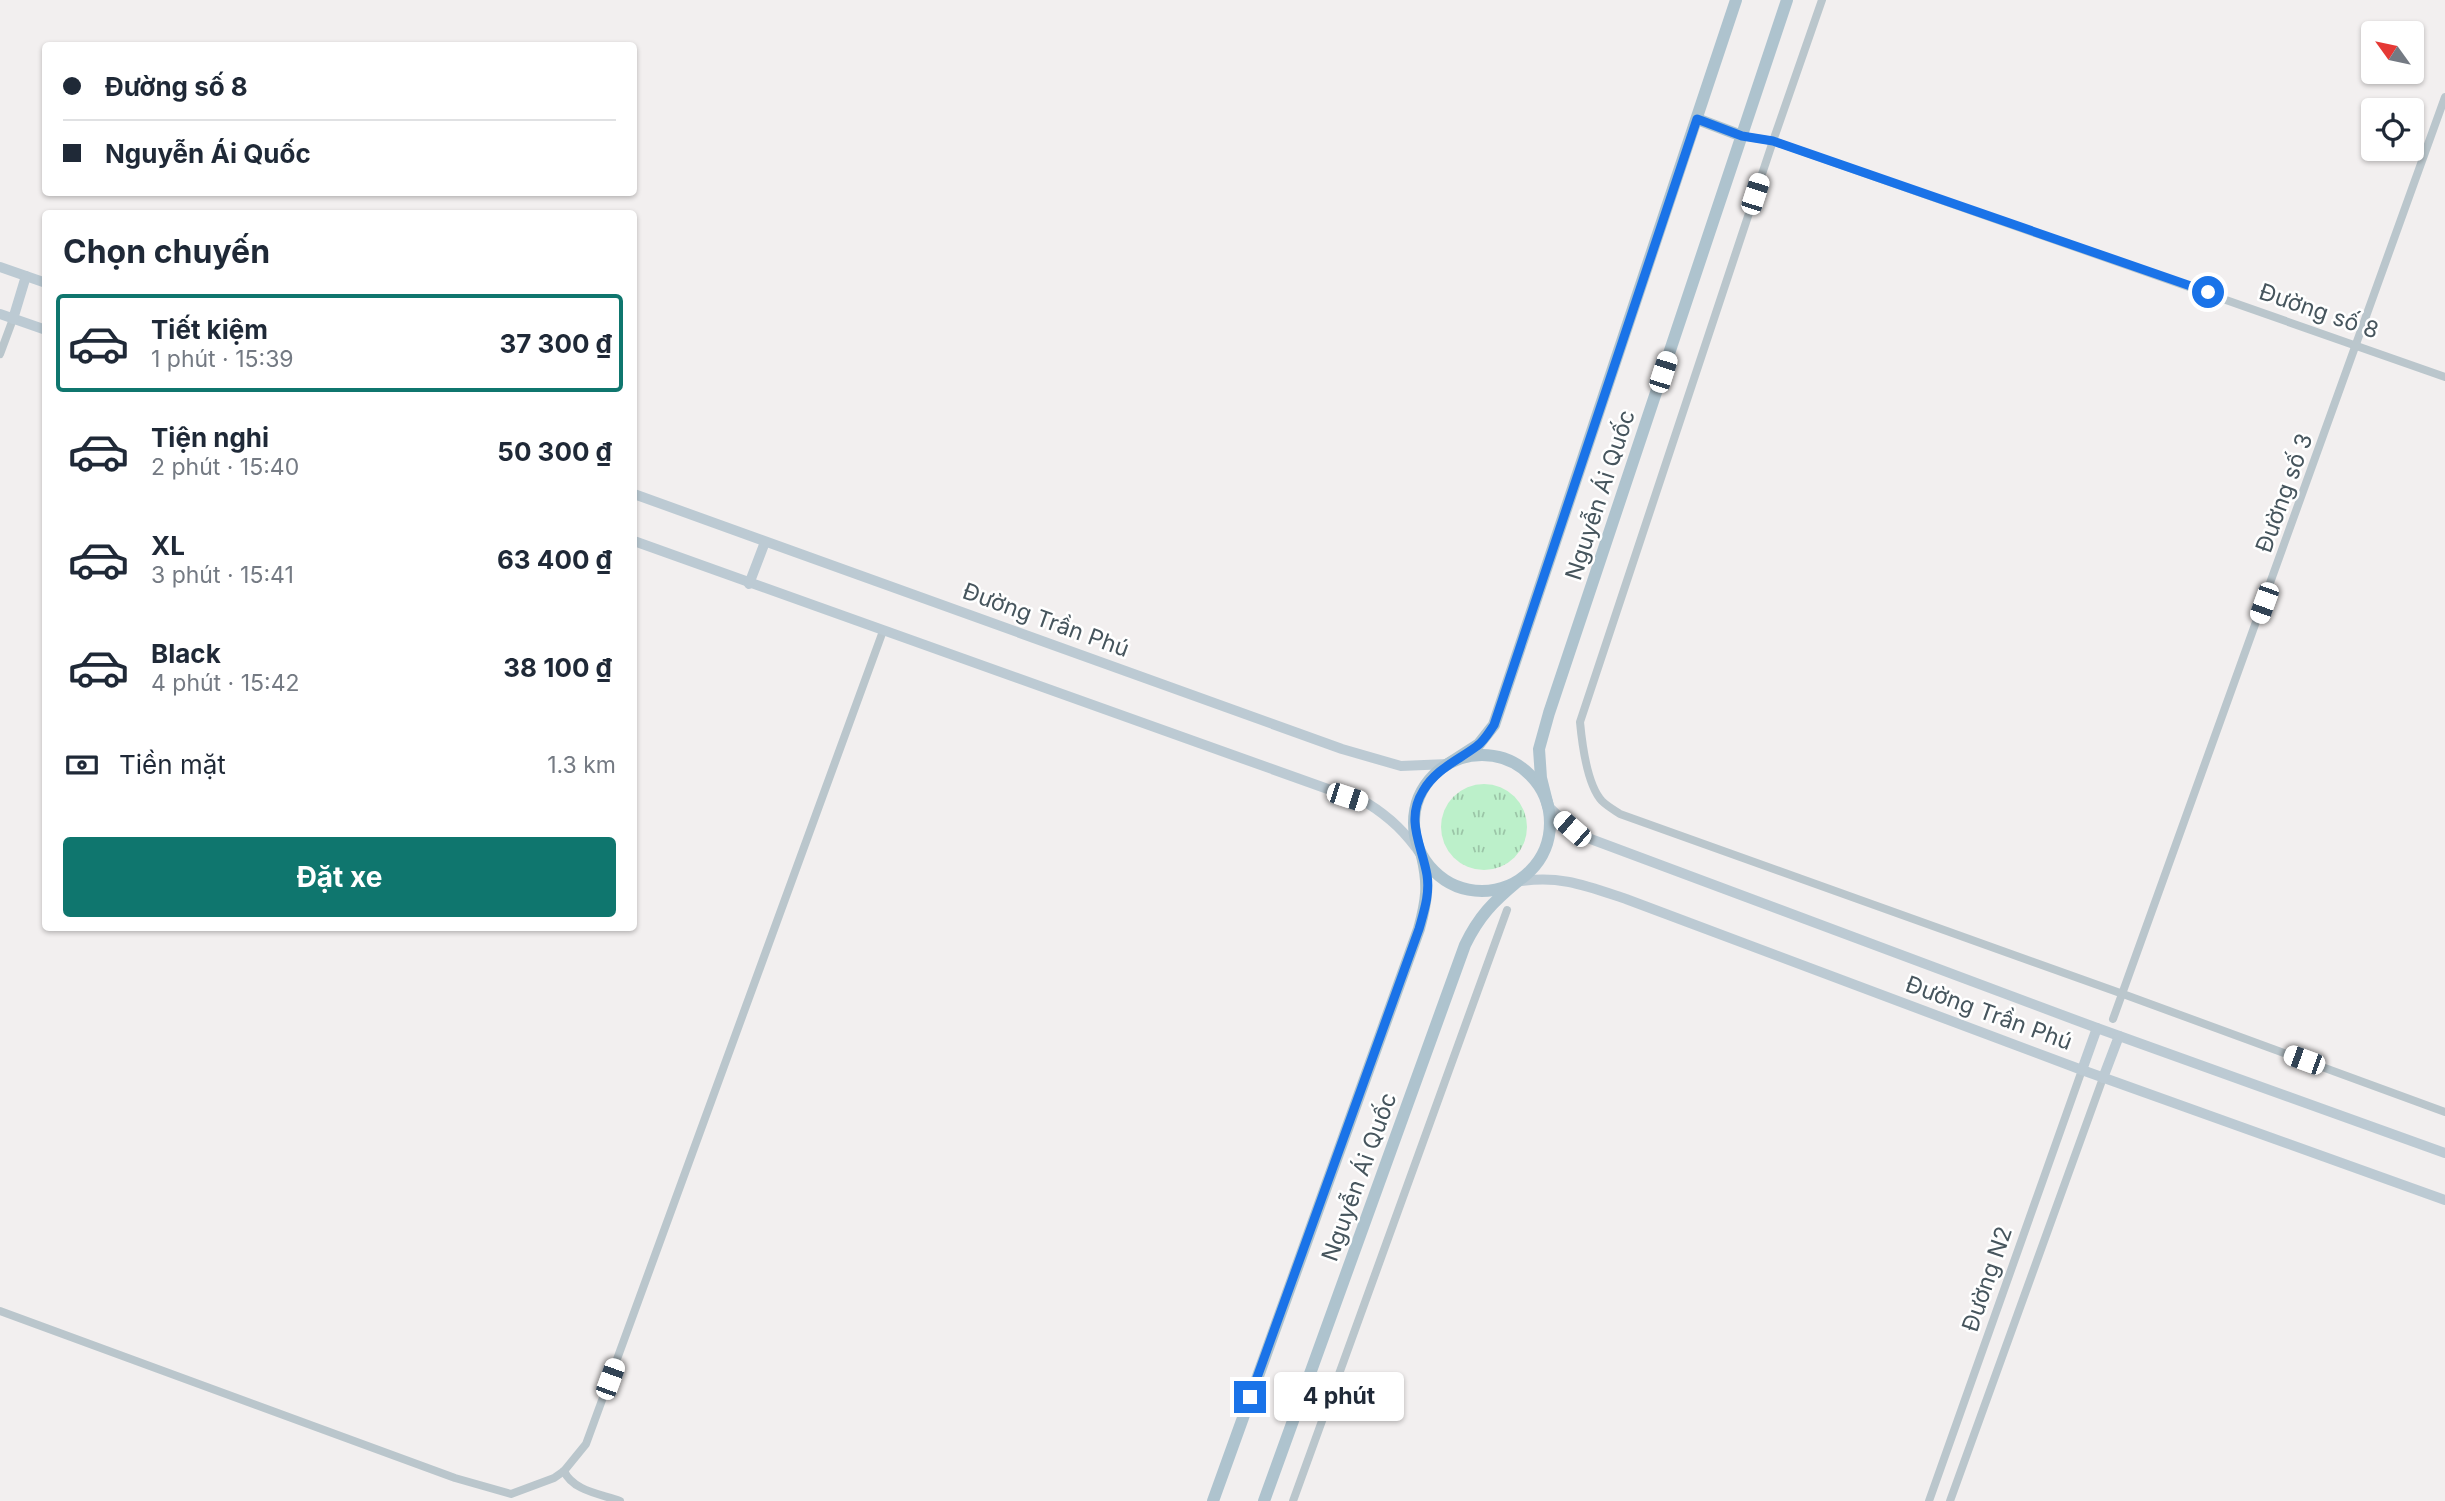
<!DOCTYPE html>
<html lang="vi">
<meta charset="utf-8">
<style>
body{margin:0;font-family:Inter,sans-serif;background:#f2f2f3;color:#1f2937;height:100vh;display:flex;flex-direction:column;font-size:26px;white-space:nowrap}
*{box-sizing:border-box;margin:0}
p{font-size:23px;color:#747a83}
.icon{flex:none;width:38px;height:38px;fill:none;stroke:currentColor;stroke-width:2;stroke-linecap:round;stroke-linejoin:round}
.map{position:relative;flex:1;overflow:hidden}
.drawer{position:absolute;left:42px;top:210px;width:595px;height:721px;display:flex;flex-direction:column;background:#fff;border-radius:7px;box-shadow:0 2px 5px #0004}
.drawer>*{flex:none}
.banner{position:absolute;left:42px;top:42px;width:595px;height:154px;border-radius:7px;box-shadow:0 2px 5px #0004;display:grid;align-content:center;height:154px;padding:0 21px;background:#fff}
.needle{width:46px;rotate:303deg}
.tools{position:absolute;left:2361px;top:21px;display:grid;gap:14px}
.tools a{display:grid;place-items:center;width:63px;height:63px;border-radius:7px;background:#fff;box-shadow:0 2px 5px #0004;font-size:35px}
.end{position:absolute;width:32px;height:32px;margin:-16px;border:9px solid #1a73e8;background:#fff;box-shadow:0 0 0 4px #fff}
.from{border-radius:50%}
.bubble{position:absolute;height:49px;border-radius:7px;background:#fff;box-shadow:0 2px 5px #0004;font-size:23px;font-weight:700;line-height:49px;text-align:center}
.car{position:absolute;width:21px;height:42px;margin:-21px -10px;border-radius:9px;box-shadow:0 0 5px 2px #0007;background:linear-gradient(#fff 24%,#345 0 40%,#fff 0 76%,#345 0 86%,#fff 0)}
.banner b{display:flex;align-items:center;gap:24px;height:66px;font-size:26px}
.banner b+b{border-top:2px solid #e0e1e3}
.banner i{width:18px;height:18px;background:#1f2937}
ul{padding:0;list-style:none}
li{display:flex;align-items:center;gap:21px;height:98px;margin:0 14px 10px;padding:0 7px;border:4px solid transparent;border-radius:7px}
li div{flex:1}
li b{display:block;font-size:26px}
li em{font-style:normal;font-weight:700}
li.active{border-color:#0f766e}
li>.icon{width:63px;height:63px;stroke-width:1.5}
h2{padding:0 21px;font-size:32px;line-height:84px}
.pay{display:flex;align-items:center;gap:18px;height:77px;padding:0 21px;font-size:26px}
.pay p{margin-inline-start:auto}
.cta{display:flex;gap:14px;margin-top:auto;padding:14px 21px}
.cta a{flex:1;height:80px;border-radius:7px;background:#0f766e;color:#fff;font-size:28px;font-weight:700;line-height:80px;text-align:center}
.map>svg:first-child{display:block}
.grass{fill:url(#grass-tufts)}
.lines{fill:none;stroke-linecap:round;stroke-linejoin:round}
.minor{stroke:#bac6cc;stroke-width:8}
.secondary{stroke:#bccad3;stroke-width:10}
.primary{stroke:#aec3ce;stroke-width:12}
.route{stroke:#1a73e8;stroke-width:9}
.labels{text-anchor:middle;stroke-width:5;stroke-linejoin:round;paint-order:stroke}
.street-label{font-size:23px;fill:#46555d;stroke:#fff}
</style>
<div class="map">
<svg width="2445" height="1501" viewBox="0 0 2445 1501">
<defs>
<pattern id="grass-tufts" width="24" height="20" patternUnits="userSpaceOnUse" patternTransform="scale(1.75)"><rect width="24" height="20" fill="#bcf0ca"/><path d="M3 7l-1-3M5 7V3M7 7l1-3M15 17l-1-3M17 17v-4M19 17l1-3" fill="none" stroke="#9bc5a7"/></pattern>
</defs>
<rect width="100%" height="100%" fill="#f2efef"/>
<circle class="grass" cx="1484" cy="827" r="43"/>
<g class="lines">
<g class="minor">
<path d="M1822,0l-49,141 -193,581c2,21 7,63 22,79 5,5 12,9 18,13l503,180 322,118"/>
<path d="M1742,136l31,5 672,236"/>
<path d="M0,354l13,-35"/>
<path d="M2113,1019l332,-922"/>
<path d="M0,1311l455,167 56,16 43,-16 10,-7 22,-27 297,-813"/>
<path d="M564,1471c9,20 37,23 56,30"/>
<path d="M1293,1501l214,-591"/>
<path d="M1929,1501l153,-431"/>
<path d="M1950,1501l153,-423"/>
</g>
<g class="secondary">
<path d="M0,267l46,16"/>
<path d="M0,314l46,16"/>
<path d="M13,319l13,-43"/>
<path d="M634,494l708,255 59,17 47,-2"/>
<path d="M634,541l733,262c24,15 39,30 55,53"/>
<path d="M749,584l16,-42"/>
<path d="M1548,806l24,23 16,9 509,190 348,125"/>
<path d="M1517,882c41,-8 70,4 109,17l456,171 363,130"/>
<path d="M2082,1070l15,-42"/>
<path d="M2103,1078l16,-42"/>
</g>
<g class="primary">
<path d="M1697,119l45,17"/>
<circle cx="1482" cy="823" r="68"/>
<path d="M1448,764l31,-20 15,-19 242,-725"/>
<path d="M1548,806l-7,-28 -2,-29 10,-36 238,-713"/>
<path d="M1213,1501l206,-572c8,-29 10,-44 3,-73"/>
<path d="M1264,1501l201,-556c14,-29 28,-43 52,-63"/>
</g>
</g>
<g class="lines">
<path class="route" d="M1250,1397l169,-468c5,-18 11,-35 8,-54 -5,-29 -22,-55 -4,-84 13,-22 34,-30 54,-45 7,-5 12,-14 17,-21l203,-606 45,17 31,5 435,151"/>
</g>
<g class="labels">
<g class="street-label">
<text transform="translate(2319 311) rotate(19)" y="8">Đường số 8</text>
<text transform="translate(2284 493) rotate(-70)" y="8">Đường số 3</text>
<text transform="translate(1600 495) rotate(-72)" y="8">Nguyễn Ái Quốc</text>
<text transform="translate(1046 620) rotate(20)" y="8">Đường Trần Phú</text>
<text transform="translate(1989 1013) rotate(20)" y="8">Đường Trần Phú</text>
<text transform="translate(1359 1177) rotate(-70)" y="8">Nguyễn Ái Quốc</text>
<text transform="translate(1987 1279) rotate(-71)" y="8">Đường N2</text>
</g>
</g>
</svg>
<div class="tools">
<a><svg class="needle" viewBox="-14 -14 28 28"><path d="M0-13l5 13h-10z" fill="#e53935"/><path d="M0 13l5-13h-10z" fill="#747a83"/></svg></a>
<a><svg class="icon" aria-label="locate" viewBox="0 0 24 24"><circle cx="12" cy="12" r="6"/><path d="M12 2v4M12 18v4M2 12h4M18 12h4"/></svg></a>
</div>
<i class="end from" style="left:2208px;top:292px"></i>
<i class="end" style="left:1250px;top:1397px"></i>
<div class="bubble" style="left:1274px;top:1372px;width:130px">4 phút</div>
<i class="car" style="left:1755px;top:194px;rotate:18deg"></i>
<i class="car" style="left:1663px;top:372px;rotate:18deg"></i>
<i class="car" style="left:2264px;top:603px;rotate:200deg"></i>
<i class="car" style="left:1347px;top:797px;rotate:108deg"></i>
<i class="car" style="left:1572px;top:829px;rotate:311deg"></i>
<i class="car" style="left:2304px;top:1060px;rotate:290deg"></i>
<i class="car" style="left:610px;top:1379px;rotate:20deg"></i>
<div class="banner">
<b><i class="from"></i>Đường số 8</b>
<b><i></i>Nguyễn Ái Quốc</b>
</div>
<section class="drawer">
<h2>Chọn chuyến</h2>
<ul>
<li class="active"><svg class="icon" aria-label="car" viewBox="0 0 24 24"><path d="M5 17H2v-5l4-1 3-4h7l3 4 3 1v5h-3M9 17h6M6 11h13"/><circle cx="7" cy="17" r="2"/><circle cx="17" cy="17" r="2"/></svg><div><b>Tiết kiệm</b><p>1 phút · 15:39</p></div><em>37 300 ₫</em></li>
<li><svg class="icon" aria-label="car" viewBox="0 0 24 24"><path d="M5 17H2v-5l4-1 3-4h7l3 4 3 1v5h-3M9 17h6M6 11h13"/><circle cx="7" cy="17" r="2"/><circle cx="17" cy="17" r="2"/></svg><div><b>Tiện nghi</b><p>2 phút · 15:40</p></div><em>50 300 ₫</em></li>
<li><svg class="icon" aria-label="car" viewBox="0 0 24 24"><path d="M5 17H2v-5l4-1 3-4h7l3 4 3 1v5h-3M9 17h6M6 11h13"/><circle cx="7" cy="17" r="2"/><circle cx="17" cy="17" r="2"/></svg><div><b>XL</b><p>3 phút · 15:41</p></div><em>63 400 ₫</em></li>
<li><svg class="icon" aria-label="car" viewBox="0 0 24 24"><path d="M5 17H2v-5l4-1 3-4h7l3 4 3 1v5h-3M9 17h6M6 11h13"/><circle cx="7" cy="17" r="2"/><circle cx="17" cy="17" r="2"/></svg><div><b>Black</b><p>4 phút · 15:42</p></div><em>38 100 ₫</em></li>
</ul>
<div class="pay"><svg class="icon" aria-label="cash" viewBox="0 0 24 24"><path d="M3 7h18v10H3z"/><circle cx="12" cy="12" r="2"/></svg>Tiền mặt<p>1.3 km</p></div>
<div class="cta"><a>Đặt xe</a></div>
</section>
</div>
